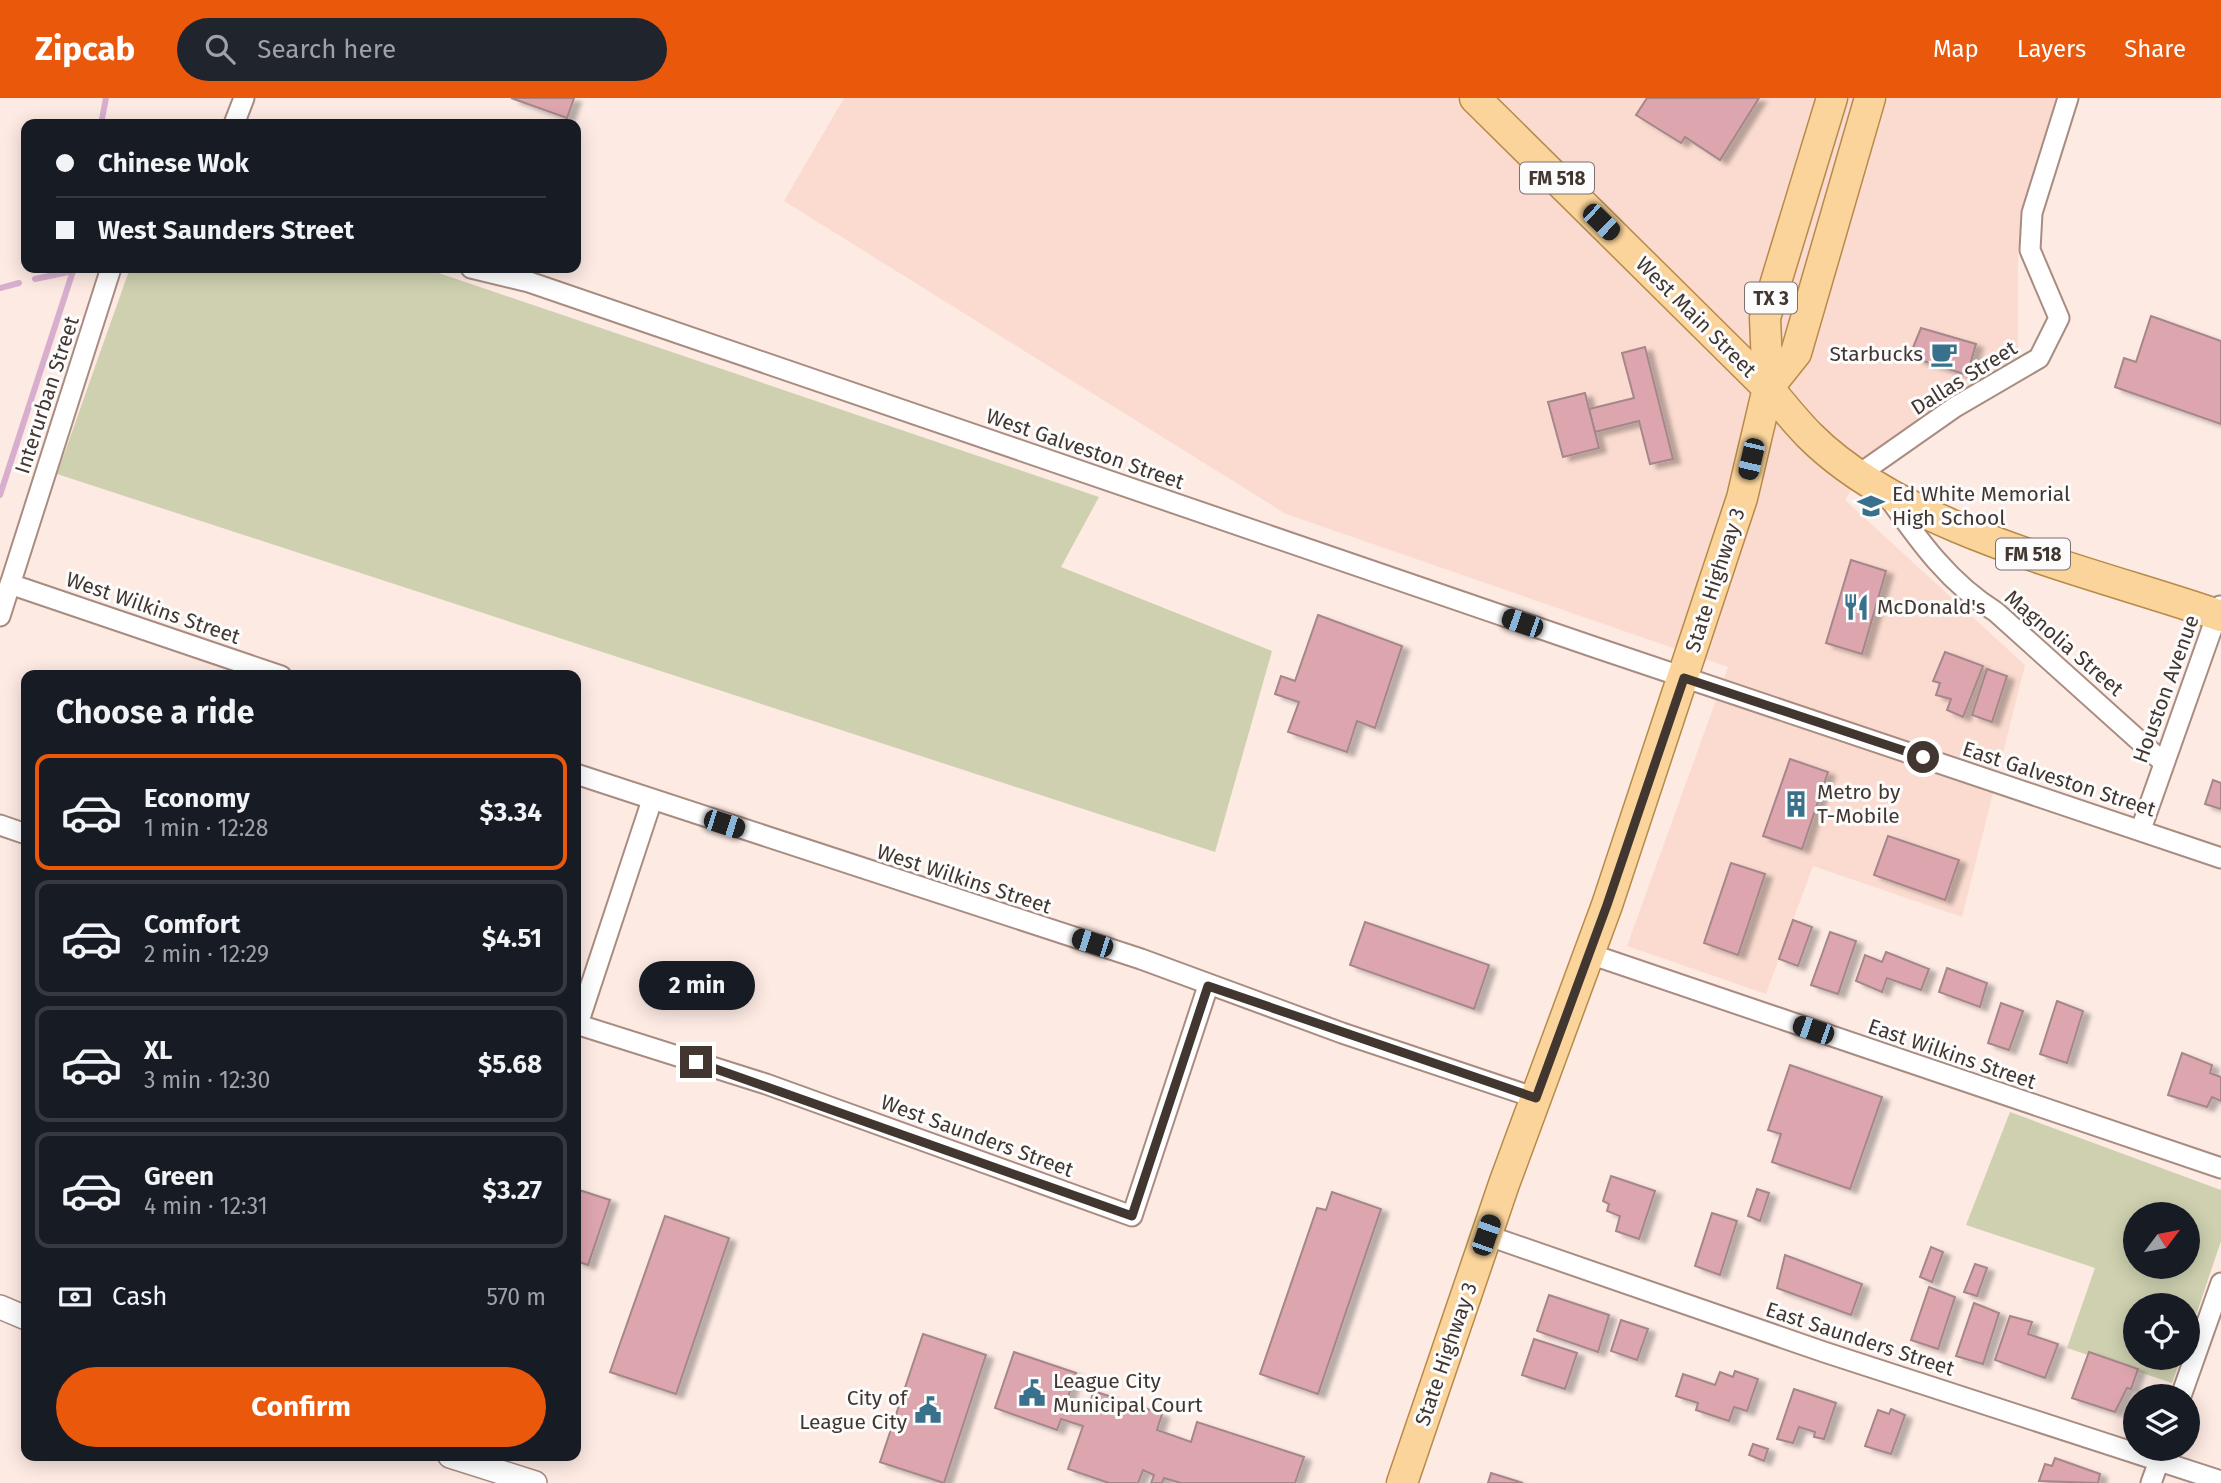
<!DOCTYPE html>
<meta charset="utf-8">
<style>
body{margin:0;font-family:"Fira Sans",sans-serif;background:#20242c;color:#f1f3f6;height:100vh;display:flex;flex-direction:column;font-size:26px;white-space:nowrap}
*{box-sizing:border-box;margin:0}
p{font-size:23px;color:#9ea1a6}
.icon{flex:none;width:38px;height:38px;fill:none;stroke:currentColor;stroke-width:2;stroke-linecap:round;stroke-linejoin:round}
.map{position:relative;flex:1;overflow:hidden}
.side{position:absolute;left:21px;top:572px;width:560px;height:791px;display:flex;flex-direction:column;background:#171b24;border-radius:14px;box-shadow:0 4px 18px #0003}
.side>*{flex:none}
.top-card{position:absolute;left:21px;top:21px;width:560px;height:154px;border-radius:14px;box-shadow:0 4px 18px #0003;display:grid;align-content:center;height:154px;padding:0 35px;background:#171b24}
.needle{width:46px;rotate:58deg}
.tools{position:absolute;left:2123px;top:1104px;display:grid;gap:14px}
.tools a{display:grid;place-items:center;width:77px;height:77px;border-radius:50%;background:#171b24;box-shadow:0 4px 18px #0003;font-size:35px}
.end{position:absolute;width:32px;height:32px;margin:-16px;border:9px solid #423631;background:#fff;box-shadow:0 0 0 4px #fff}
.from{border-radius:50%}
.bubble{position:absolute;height:49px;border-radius:24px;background:#171b24;box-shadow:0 4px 18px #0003;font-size:23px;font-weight:700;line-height:49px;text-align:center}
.car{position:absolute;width:21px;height:42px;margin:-21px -10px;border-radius:9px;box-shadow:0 0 5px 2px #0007;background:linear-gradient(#222 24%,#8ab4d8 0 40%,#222 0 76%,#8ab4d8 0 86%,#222 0)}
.top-card b{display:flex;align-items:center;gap:24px;height:66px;font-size:26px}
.top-card b+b{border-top:2px solid #363941}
.top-card i{width:18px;height:18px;background:#f1f3f6}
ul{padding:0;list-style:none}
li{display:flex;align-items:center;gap:21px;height:116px;margin:0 14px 10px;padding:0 21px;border:4px solid #363941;border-radius:14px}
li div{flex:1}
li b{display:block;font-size:26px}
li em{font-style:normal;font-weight:700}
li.on{border-color:#ea580c}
li>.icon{width:63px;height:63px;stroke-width:1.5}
h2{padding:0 35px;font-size:32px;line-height:84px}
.pay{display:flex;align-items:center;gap:18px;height:77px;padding:0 35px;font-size:26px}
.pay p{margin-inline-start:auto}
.action{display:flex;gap:14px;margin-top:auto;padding:14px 35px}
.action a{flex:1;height:80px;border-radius:42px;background:#ea580c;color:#fff;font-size:28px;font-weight:700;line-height:80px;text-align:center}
header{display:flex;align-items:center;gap:42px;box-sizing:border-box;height:98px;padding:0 35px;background:#ea580c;color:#fff}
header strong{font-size:33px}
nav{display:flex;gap:38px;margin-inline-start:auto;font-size:24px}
.search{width:490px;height:63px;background:#20242c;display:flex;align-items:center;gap:18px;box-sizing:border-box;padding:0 24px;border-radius:38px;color:#9ea1a6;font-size:26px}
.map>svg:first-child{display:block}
.built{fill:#fbdbcf}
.green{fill:#ced0b0;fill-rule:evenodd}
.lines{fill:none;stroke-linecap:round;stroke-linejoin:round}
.stream{stroke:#d8aecf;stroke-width:6}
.building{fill:#dda6af;stroke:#a5868a;stroke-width:2;filter:url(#shadow)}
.minor-casing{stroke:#a98c81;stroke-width:23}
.tertiary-casing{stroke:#a98c81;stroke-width:26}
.primary-casing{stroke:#b78a49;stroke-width:33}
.minor{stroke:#fff;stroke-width:19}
.tertiary{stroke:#fff;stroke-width:23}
.primary{stroke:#fad49a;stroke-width:30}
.route{stroke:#423631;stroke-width:9}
.labels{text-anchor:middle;stroke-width:6;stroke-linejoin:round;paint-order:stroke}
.shield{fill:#fcfcfc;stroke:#7a716e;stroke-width:2}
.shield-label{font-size:19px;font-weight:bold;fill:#423631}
.street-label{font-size:21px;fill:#423631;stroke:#fcfcfc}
.poi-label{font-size:21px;fill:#423631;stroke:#fcfcfc;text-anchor:start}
</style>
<header>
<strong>Zipcab</strong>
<div class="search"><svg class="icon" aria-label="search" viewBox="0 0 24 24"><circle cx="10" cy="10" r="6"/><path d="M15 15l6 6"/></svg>Search here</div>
<nav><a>Map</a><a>Layers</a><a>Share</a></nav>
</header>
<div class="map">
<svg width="2221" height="1385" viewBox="0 0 2221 1385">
<defs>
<filter id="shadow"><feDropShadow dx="7" dy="4" stdDeviation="2" flood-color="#0004"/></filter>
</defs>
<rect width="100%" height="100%" fill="#fdeae3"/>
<path class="built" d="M844,0h1215l-41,152v106l-137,89 -36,55 180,165 -63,252 -149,-51 -47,128 -139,-48 101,-279 -442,-153 -502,-313z"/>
<g class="green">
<path d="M130,170h294l675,229 -38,70 211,84 -57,201 -1158,-378z"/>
<path d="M2010,1014l211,78v51l-33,98v-33h-53v52h46l-9,25 -105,-35 28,-80 -129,-43zM2135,1116h53v53h-53z"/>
</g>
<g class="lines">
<g class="stream">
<path d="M101,26l5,-26"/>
<path d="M35,181l38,-8"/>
<path d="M0,190l19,-5"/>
<path d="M0,397l74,-227"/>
</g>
</g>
<g class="building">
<path d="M511,0h63l-7,20z"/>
<path d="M1647,0h112l-39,62 -35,-23 -4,6 -45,-28z"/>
<path d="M2151,218l70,25v83l-106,-37 9,-29 12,4z"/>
<path d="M1921,230l55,16 -9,31 -50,-16 -5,-9z"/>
<path d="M1645,249l28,112 -23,5 -11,-43 -44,11 -6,-23 45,-11 -12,-45z"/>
<path d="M1585,295l14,55 -36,9 -15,-55z"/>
<path d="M1851,462l35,11 -24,83 -36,-11z"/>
<path d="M1318,517l84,31 -27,82 -18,-7 -10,31 -59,-20 11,-30 -24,-8 6,-18 14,5z"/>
<path d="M1945,554l38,14 -20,51 -16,-7 4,-11 -15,-4 4,-12 -7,-2z"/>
<path d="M1987,571l20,7 -15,46 -20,-7z"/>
<path d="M1790,661l38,13 -26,77 -39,-13z"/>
<path d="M2213,682l8,3v26l-16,-5z"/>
<path d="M1888,738l71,24 -14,40 -71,-25z"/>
<path d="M1731,765l34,11 -27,81 -34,-12z"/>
<path d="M1793,822l19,7 -14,39 -19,-7z"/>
<path d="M1365,824l124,43 -15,44 -124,-44z"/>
<path d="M1830,834l26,9 -18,53 -27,-9z"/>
<path d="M1886,854l43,17 -8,21 -34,-12 -5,14 -26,-11 9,-26 17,7z"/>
<path d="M1947,870l40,15 -7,24 -41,-15z"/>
<path d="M2057,903l26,10 -16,52 -27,-9z"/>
<path d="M2001,905l22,8 -14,39 -21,-7z"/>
<path d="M2182,955l30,12 -2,8 11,4v24l-9,-4 -5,10 -39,-12z"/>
<path d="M1790,967l92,32 -32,92 -78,-27 9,-28 -13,-4z"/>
<path d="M1611,1078l44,15 -16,48 -23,-8 4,-15 -13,-5 2,-7 -6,-3z"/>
<path d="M576,1091l34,11 -22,65 -12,-4z"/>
<path d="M1757,1091l12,4 -9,28 -12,-5z"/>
<path d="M1332,1094l49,17 -63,185 -58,-20 57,-166 9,2z"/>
<path d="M1712,1115l25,8 -17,54 -25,-9z"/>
<path d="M665,1118l64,22 -53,156 -66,-22z"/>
<path d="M1931,1149l12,5 -11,30 -12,-5z"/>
<path d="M1785,1157l77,29 -11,31 -74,-27z"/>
<path d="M1975,1166l12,4 -10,28 -13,-4z"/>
<path d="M1929,1189l26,10 -17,52 -27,-9z"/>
<path d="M1549,1197l60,20 -11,37 -61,-21z"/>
<path d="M1974,1205l25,10 -16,51 -27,-8z"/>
<path d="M2010,1218l22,6 -4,12 30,10 -13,34 -50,-18z"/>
<path d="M1621,1222l27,9 -11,31 -26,-9z"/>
<path d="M923,1236l63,21 -42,128 -64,-21z"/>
<path d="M1534,1241l43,14 -12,36 -43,-14z"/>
<path d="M1014,1254l62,21 -9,27 21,7 6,-16 68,23 -5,16 34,12 6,-20 107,35 -9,26h-114l-17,-5 -2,5h-11l3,-8 -11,-5 -5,13h-29l-41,-14 15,-43 -22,-7 -4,11 -62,-22z"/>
<path d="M2089,1254l49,17 -7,20 -4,-1 -12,24 -43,-14z"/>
<path d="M1735,1273l23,8 -11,32 -13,-4 -5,14 -33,-11 2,-7 -22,-7 7,-22 32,11 5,-13 13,5z"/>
<path d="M1794,1291l42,14 -12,36 -10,-2 1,-5 -16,-5 -6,16 -16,-4z"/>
<path d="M1891,1311l14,6 -14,39 -26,-8 13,-36 11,4z"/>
<path d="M1753,1346l15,5 -4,12 -15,-6z"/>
<path d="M2055,1360l45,16 -2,9 -59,-2 6,-17 7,2z"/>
<path d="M1491,1375l32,10h-35z"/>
</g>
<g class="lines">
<defs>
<g id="minor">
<path d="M234,26l10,-26"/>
<path d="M471,170l58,14 1068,366 624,210"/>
<path d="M1858,377l97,-68 84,-49 20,-40 -29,-68 2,-37 36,-115"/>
<path d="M1889,400c30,43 61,86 107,114l168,151"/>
<path d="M10,486l271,92"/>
<path d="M0,518l111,-348"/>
<path d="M576,676l565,185 201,74 194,65"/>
<path d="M0,727l26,9"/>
<path d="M2141,731l79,-223"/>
<path d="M1590,856l631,214"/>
<path d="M576,926l190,60 366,132 76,-230"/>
<path d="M578,926l74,-224"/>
<path d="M1486,1137l338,117 397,129"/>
<path d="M2181,1298l40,-113"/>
<path d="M2151,1385l12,-33"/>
</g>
<g id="tertiary">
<path d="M0,1209l26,11"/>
<path d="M450,1358l85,27"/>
</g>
<g id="primary">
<path d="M1475,0l293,290c14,16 27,33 42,48 96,96 284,136 411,180"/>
<path d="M1768,290l28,-35 74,-255"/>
<path d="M1402,1385l102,-299 103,-279 135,-407 26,-110 -3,-70 67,-220"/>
</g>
</defs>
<use href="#minor" class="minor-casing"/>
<use href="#tertiary" class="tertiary-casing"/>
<use href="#primary" class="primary-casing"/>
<use href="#minor" class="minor"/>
<use href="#tertiary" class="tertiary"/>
<use href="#primary" class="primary"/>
</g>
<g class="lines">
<path class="route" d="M696,964l436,154 76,-230 328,112 71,-193 77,-227 239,79"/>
</g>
<defs>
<symbol id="cafe-bare" viewBox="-9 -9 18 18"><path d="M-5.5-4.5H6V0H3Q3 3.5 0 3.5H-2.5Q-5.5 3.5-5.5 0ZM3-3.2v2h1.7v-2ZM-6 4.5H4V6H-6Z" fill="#39708b" stroke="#fcfcfc" stroke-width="2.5" paint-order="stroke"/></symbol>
<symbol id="school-bare" viewBox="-9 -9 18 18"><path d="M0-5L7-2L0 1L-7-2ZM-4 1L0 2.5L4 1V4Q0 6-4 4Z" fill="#39708b" stroke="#fcfcfc" stroke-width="2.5" paint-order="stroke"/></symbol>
<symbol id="restaurant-bare" viewBox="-9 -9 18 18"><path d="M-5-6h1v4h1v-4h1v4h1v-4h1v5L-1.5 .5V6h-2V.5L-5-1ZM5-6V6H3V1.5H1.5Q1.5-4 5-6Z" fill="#39708b" stroke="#fcfcfc" stroke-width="2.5" paint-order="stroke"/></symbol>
<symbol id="building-bare" viewBox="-9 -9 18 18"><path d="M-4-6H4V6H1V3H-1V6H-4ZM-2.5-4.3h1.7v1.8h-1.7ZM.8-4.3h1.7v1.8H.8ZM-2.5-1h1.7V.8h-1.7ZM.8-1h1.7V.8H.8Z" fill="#39708b" stroke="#fcfcfc" stroke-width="2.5" paint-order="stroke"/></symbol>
<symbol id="civic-bare" viewBox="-9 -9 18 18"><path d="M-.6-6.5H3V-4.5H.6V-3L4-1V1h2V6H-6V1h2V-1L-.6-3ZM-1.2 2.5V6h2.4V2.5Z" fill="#39708b" stroke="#fcfcfc" stroke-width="2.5" paint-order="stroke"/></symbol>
</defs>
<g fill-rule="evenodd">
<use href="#cafe-bare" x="1925" y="237" width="38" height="38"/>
<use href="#school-bare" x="1852" y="389" width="38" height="38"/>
<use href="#restaurant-bare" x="1837" y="490" width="38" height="38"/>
<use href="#building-bare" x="1777" y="687" width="38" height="38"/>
<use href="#civic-bare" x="1013" y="1276" width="38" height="38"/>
<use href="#civic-bare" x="909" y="1293" width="38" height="38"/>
</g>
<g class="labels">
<g class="shield">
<rect x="1520" y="64.5" width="74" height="31" rx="5"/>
<rect x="1745" y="184.5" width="52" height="31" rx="5"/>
<rect x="1996" y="440.5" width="74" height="31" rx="5"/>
</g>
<g class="shield-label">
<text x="1557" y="87">FM 518</text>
<text x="1771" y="207">TX 3</text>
<text x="2033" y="463">FM 518</text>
</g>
<g class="street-label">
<text transform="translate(1696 219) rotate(45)" y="7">West Main Street</text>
<text transform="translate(1964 280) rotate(-32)" y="7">Dallas Street</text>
<text transform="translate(47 297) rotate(-72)" y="7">Interurban Street</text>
<text transform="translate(1085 351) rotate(19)" y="7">West Galveston Street</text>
<text transform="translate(1715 482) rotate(-72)" y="7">State Highway 3</text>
<text transform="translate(153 510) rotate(19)" y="7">West Wilkins Street</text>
<text transform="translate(2064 545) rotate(41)" y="7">Magnolia Street</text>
<text transform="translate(2166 591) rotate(-70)" y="7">Houston Avenue</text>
<text transform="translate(2059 681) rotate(18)" y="7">East Galveston Street</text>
<text transform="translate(964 781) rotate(18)" y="7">West Wilkins Street</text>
<text transform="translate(1952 956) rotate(19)" y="7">East Wilkins Street</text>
<text transform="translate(977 1038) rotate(20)" y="7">West Saunders Street</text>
<text transform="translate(1860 1241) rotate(18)" y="7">East Saunders Street</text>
<text transform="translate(1446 1256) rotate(-71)" y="7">State Highway 3</text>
</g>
<g class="poi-label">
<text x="1923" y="263" text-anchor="end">Starbucks</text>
<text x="1892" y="403">Ed White Memorial<tspan x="1892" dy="24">High School</tspan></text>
<text x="1877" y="516">McDonald's</text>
<text x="1817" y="701">Metro by<tspan x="1817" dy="24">T-Mobile</tspan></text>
<text x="1053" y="1290">League City<tspan x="1053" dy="24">Municipal Court</tspan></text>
<text x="907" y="1307" text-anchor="end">City of<tspan x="907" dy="24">League City</tspan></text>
</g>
</g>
</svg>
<div class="tools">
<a><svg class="needle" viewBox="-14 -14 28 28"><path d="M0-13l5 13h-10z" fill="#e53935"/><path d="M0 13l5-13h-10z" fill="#9ea1a6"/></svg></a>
<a><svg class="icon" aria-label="locate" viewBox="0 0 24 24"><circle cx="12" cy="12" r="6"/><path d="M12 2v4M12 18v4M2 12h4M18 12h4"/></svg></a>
<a><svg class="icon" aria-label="layers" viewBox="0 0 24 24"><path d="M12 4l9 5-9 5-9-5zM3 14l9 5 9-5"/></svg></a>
</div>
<i class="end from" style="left:1923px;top:659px"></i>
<i class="end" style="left:696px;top:964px"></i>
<div class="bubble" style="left:639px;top:863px;width:116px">2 min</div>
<i class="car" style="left:1601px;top:124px;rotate:134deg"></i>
<i class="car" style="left:1751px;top:361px;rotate:193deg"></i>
<i class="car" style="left:1522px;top:525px;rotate:289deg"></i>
<i class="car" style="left:724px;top:726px;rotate:108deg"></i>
<i class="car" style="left:1092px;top:845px;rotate:288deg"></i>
<i class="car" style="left:1813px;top:932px;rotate:289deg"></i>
<i class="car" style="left:1486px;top:1137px;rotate:19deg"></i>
<div class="top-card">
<b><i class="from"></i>Chinese Wok</b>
<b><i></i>West Saunders Street</b>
</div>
<section class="side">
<h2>Choose a ride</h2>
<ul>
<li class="on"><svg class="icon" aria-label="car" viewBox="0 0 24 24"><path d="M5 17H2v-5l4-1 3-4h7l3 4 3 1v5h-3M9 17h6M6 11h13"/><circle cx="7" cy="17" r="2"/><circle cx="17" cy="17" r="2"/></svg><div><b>Economy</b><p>1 min · 12:28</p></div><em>$3.34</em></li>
<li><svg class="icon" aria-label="car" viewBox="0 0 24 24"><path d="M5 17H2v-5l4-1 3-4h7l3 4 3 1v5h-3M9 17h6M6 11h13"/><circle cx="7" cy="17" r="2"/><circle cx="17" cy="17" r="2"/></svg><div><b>Comfort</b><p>2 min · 12:29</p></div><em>$4.51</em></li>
<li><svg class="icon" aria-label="car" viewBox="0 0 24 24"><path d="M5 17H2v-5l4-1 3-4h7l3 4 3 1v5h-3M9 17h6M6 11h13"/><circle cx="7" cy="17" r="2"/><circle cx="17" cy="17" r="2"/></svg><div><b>XL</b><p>3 min · 12:30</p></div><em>$5.68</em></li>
<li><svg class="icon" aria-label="car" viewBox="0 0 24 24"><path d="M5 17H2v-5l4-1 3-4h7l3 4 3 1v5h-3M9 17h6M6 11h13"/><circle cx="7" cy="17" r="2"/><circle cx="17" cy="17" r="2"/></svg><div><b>Green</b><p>4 min · 12:31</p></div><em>$3.27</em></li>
</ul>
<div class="pay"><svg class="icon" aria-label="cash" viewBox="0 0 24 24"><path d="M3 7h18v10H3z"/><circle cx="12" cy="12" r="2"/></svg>Cash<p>570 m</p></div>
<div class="action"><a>Confirm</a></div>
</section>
</div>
